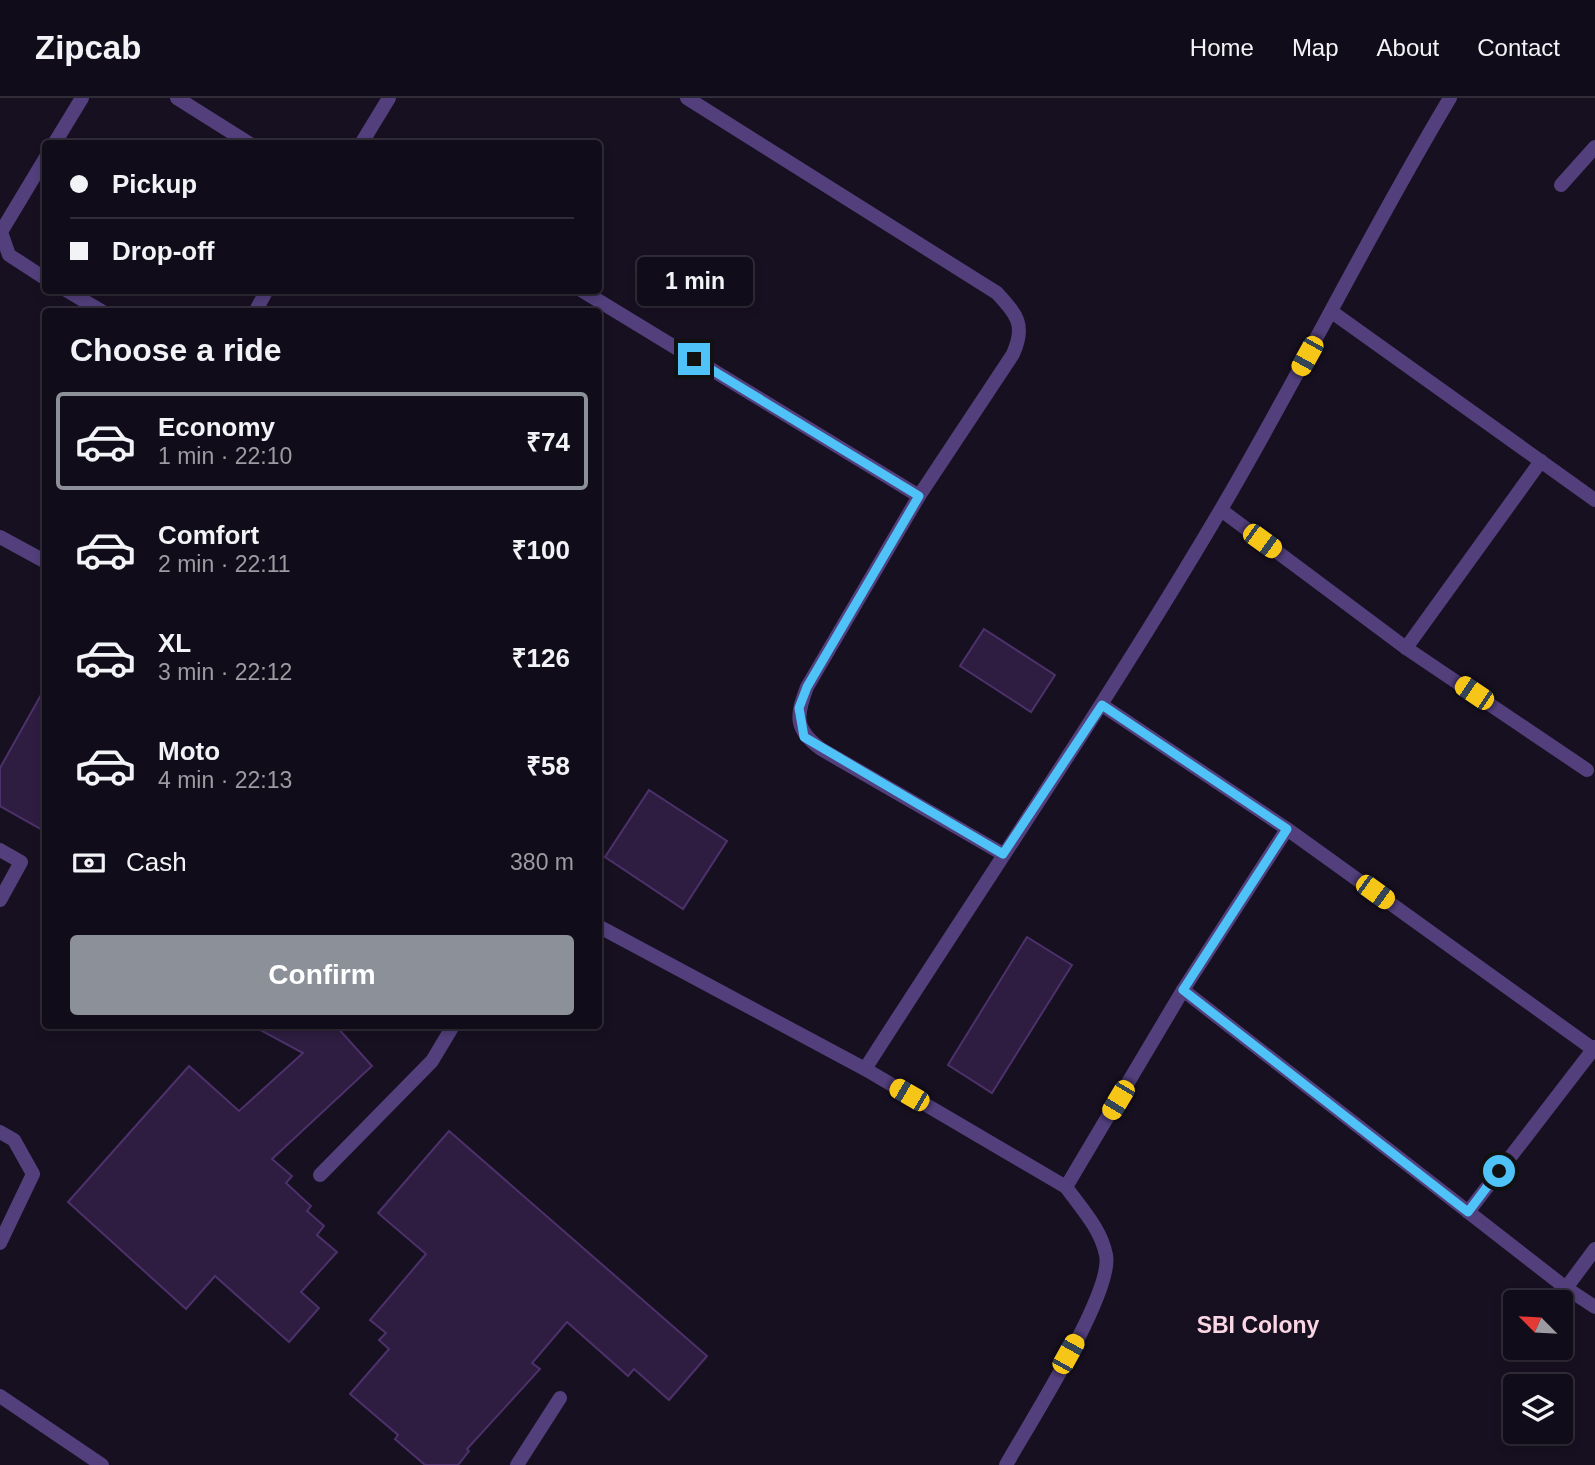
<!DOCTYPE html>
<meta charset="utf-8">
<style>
body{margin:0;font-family:Arial,sans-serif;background:#1e1a26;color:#f1f3f6;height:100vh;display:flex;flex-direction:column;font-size:26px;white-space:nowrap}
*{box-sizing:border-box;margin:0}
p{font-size:23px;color:#9c9ba2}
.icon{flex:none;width:38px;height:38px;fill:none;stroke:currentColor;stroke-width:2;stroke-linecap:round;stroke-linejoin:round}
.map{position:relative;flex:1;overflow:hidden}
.sheet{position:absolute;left:42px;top:210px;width:560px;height:721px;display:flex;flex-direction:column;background:#110c19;border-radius:7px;box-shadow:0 4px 10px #0003,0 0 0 2px #302c38}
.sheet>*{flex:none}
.banner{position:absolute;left:42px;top:42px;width:560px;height:154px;border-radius:7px;box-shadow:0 4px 10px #0003,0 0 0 2px #302c38;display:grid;align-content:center;height:154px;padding:0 28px;background:#110c19}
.needle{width:46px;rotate:294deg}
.controls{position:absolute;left:1503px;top:1192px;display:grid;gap:14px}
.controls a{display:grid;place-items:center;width:70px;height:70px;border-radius:7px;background:#110c19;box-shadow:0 4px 10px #0003,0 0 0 2px #302c38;font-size:35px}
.end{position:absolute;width:32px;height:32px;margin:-16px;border:9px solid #4fc3f7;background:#111;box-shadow:0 0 0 4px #111}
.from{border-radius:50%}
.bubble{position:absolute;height:49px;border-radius:7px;background:#110c19;box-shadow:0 4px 10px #0003,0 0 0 2px #302c38;font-size:23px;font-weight:700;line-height:49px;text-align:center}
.car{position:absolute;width:21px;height:42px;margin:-21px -10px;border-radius:9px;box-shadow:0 0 5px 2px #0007;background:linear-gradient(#f5c518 24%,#345 0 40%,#f5c518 0 76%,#345 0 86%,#f5c518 0)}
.banner b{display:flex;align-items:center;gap:24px;height:66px;font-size:26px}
.banner b+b{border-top:2px solid #302c38}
.banner i{width:18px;height:18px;background:#f1f3f6}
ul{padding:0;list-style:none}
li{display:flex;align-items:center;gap:21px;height:98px;margin:0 14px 10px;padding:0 14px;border:4px solid transparent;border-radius:7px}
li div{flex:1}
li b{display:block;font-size:26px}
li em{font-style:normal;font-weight:700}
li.active{border-color:#8c9099}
li>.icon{width:63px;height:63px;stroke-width:1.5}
h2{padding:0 28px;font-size:32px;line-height:84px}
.pay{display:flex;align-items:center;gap:18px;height:77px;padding:0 28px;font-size:26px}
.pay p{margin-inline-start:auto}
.button{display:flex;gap:14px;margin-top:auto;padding:14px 28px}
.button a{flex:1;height:80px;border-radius:7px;background:#8c9099;color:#fff;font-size:28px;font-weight:700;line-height:80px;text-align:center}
header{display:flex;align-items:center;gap:42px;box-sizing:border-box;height:98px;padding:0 35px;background:#110c19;border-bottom:2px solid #302c38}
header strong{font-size:33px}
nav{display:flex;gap:38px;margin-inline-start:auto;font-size:24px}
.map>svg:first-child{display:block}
.building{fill:#2e1d41;stroke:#4c316a;stroke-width:2}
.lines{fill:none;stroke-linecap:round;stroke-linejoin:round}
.minor{stroke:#523f7c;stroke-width:14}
.route{stroke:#4fc3f7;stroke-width:9}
.labels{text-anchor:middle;stroke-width:5;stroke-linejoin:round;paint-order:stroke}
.neighbourhood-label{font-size:23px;font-weight:bold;fill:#fbd6e3;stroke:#171021}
</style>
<header>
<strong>Zipcab</strong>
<nav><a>Home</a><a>Map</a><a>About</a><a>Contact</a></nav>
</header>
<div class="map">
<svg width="1595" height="1367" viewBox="0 0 1595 1367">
<rect width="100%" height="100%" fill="#171021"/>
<g class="building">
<path d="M984,531l71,46 -24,37 -71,-46z"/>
<path d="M46,588v146l-46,-26v-38z"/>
<path d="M649,692l78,51 -44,68 -78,-52z"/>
<path d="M1027,839l45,28 -80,128 -44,-28z"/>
<path d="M253,928h83l36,40 -100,93 20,17 -6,7 25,23 -4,5 17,15 -7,9 20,17 -36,40 18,16 -30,34 -74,-66 -29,33 -118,-107 121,-136 50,45 64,-58z"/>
<path d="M449,1033l258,225 -38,44 -35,-31 -6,7 -61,-54 -35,41 8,6 -73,80 2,2 -11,14h-33l-30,-26 3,-4 -48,-41 39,-45 -10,-9 7,-7 -16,-13 56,-66 -48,-41z"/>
</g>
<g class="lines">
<g class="minor">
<path d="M177,0l73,46"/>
<path d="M687,0l310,195c20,22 29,32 16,61l-94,142"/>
<path d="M54,46l28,-46"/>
<path d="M361,46l28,-46"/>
<path d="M46,59l-45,75 8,23 37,24"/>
<path d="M1561,87l34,-38"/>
<path d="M66,192l37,22"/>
<path d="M581,192l338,206 -112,191c-11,29 -13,42 14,62l182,105"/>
<path d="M255,214l12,-22"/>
<path d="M1332,214l263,188"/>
<path d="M1221,412l185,138 181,122"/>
<path d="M0,439l46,25"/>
<path d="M1406,550l135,-187"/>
<path d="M1102,607l185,124 -104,161 383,298 29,-39"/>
<path d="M1287,731l306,220"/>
<path d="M0,752l21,12 -21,38"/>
<path d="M598,828l267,143 201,118 117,-197"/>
<path d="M865,971c119,-186 243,-368 355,-558 80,-136 149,-278 230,-413"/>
<path d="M0,1034l14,8 19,34 -33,69"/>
<path d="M320,1077l112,-114 21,-35"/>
<path d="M1468,1114l127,-165"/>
<path d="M1566,1190l29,19"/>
<path d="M0,1298l102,69"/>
<path d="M517,1367l43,-67"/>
<path d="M1006,1367c21,-38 108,-173 100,-210 -5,-26 -25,-47 -40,-68"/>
</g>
</g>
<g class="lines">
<path class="route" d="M694,261l225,137 -112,191 -8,21 5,29 199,117 99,-149 185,124 -104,161 285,222 31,-41"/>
</g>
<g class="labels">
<g class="neighbourhood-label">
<text x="1258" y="1235">SBI Colony</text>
</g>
</g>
</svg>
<div class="controls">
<a><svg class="needle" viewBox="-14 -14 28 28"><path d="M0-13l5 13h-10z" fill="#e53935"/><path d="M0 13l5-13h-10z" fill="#9c9ba2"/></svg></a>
<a><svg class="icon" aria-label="layers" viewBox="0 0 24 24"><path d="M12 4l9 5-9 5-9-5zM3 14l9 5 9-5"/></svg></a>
</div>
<i class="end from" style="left:1499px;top:1073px"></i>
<i class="end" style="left:694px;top:261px"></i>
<div class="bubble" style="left:637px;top:159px;width:116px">1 min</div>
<i class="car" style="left:1307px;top:258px;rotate:209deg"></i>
<i class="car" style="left:1262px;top:443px;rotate:126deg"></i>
<i class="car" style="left:1474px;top:595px;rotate:304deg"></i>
<i class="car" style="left:1375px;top:794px;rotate:126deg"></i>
<i class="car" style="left:909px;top:997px;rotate:300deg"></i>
<i class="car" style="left:1118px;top:1002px;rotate:211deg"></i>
<i class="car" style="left:1068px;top:1256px;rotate:29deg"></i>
<div class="banner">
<b><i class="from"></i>Pickup</b>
<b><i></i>Drop-off</b>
</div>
<section class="sheet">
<h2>Choose a ride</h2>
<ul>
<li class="active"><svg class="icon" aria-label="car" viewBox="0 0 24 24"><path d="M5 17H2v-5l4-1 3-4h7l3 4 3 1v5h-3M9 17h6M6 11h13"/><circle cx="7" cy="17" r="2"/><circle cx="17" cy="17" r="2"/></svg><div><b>Economy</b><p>1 min · 22:10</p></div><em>₹74</em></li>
<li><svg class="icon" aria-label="car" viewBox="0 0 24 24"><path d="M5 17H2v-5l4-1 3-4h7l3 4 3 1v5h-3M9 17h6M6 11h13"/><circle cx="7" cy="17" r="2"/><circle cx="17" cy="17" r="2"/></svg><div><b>Comfort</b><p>2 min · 22:11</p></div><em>₹100</em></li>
<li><svg class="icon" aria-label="car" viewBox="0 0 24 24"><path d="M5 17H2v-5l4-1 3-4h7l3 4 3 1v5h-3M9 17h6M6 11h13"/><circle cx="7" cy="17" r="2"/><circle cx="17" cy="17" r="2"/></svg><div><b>XL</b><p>3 min · 22:12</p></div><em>₹126</em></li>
<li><svg class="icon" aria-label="car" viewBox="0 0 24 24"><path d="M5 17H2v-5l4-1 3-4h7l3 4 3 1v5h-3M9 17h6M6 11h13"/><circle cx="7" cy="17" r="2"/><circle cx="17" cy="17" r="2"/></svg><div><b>Moto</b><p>4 min · 22:13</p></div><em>₹58</em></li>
</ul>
<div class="pay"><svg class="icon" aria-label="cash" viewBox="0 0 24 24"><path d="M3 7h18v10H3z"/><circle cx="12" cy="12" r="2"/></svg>Cash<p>380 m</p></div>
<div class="button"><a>Confirm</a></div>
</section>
</div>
